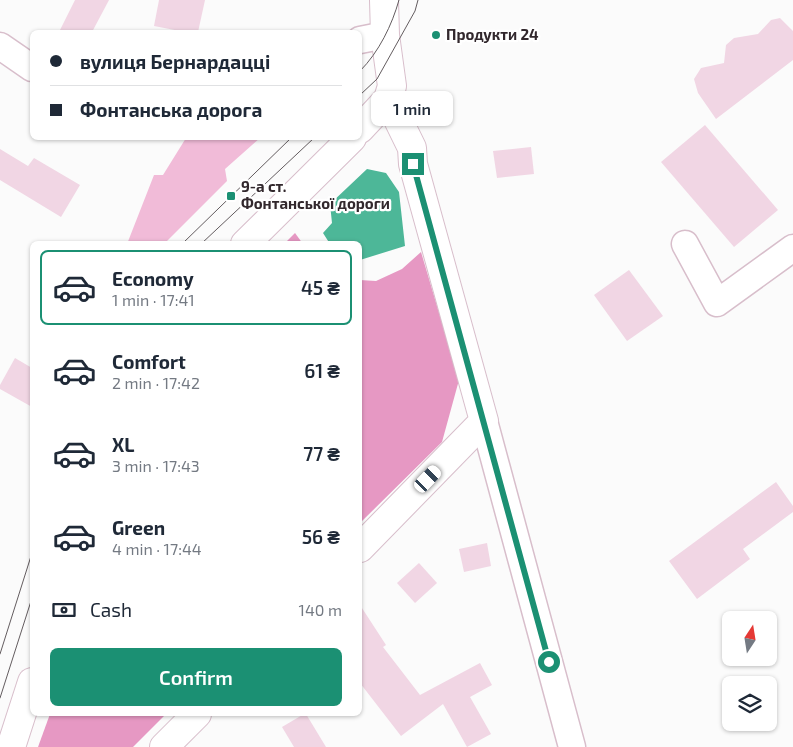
<!DOCTYPE html>
<meta charset="utf-8">
<style>
body{margin:0;font-family:"Exo 2",sans-serif;background:#f6f6f7;color:#1f2937;height:100vh;display:flex;flex-direction:column;font-size:19px;white-space:nowrap}
*{box-sizing:border-box;margin:0}
p{font-size:16px;color:#747a83}
.icon{flex:none;width:28px;height:28px;fill:none;stroke:currentColor;stroke-width:2;stroke-linecap:round;stroke-linejoin:round}
.map{position:relative;flex:1;overflow:hidden}
.sheet{position:absolute;left:30px;top:241px;width:332px;height:475px;display:flex;flex-direction:column;background:#fff;border-radius:8px;box-shadow:0 1px 4px #0004}
.sheet>*{flex:none}
.hud{position:absolute;left:30px;top:30px;width:332px;height:110px;border-radius:8px;box-shadow:0 1px 4px #0004;display:grid;align-content:center;height:110px;padding:0 20px;background:#fff}
.needle{width:32px;rotate:12deg}
.buttons{position:absolute;left:722px;top:611px;display:grid;gap:10px}
.buttons a{display:grid;place-items:center;width:55px;height:55px;border-radius:8px;background:#fff;box-shadow:0 1px 4px #0004;font-size:25px}
.end{position:absolute;width:22px;height:22px;margin:-11px;border:6px solid #1b9073;background:#fff;box-shadow:0 0 0 2px #fff}
.from{border-radius:50%}
.bubble{position:absolute;height:35px;border-radius:8px;background:#fff;box-shadow:0 1px 4px #0004;font-size:16px;font-weight:600;line-height:35px;text-align:center}
.car{position:absolute;width:15px;height:30px;margin:-15px -8px;border-radius:6px;box-shadow:0 0 4px 1px #0007;background:linear-gradient(#fff 24%,#345 0 40%,#fff 0 76%,#345 0 86%,#fff 0)}
.hud b{display:flex;align-items:center;gap:18px;height:48px;font-size:19px}
.hud b+b{border-top:1px solid #e0e1e3}
.hud i{width:12px;height:12px;background:#1f2937}
ul{padding:9px 0 0;list-style:none}
li{display:flex;align-items:center;gap:15px;height:75px;margin:0 10px 8px;padding:0 10px;border:2px solid transparent;border-radius:8px}
li div{flex:1}
li b{display:block;font-size:19px}
li em{font-style:normal;font-weight:600}
li.active{border-color:#1b9073}
li>.icon{width:45px;height:45px;stroke-width:1.5}
.pay{display:flex;align-items:center;gap:12px;height:55px;padding:0 20px;font-size:19px}
.pay p{margin-inline-start:auto}
.button{display:flex;gap:10px;margin-top:auto;padding:10px 20px}
.button a{flex:1;height:58px;border-radius:8px;background:#1b9073;color:#fff;font-size:20px;font-weight:600;line-height:58px;text-align:center}
.map>svg:first-child{display:block}
.green{fill:#f1bbd8}
.forest{fill:#e698c3}
.water{fill:#4db798}
.building{fill:#f1d6e4}
.lines{fill:none;stroke-linecap:round;stroke-linejoin:round}
.street-casing{stroke:#d8becb;stroke-width:29}
.secondary-casing{stroke:#d8becb;stroke-width:30}
.street{stroke:#fff;stroke-width:26}
.secondary{stroke:#fff;stroke-width:28}
.tram{stroke:#635c5f;stroke-width:1}
.route{stroke:#1b9073;stroke-width:6}
.poi-dot{fill:#1b9073;stroke:#fff;stroke-width:2}
.labels{text-anchor:middle;stroke-width:4.5;stroke-linejoin:round;paint-order:stroke}
.poi-label{font-size:15px;font-weight:bold;fill:#32282d;stroke:#fff;text-anchor:start}
</style>
<div class="map">
<svg width="793" height="747" viewBox="0 0 793 747">
<rect width="100%" height="100%" fill="#fbfbfb"/>
<path class="green" d="M186,138h74l-35,31 2,12 -63,63h-37l27,-69h9z"/>
<g class="forest">
<path d="M295,233l8,11h-19z"/>
<path d="M421,252l38,128 -17,62 -82,81v-243l16,1 26,-12z"/>
<path d="M50,714h116l-33,33h-95z"/>
</g>
<path class="water" d="M367,169l19,4 13,19 6,54 -45,14v-16h-30l-7,-11 9,-10 -2,-19z"/>
<g class="building">
<path d="M75,0h34l-17,32h-33z"/>
<path d="M159,0h46l-7,32h-13l-31,-6z"/>
<path d="M780,18l13,13v29l-77,59 -18,-26 -4,-14 7,-11 23,-5 2,-18 8,-7 24,-4 13,-14z"/>
<path d="M705,125l73,85 -44,37 -73,-85z"/>
<path d="M531,147l3,27 -37,4 -4,-27z"/>
<path d="M0,149l28,17 6,-8 46,27 -19,32 -61,-37z"/>
<path d="M629,270l34,46 -36,25 -33,-46z"/>
<path d="M15,358l17,10v39l-32,-18v-4z"/>
<path d="M776,482l17,24v6l-50,37 7,10 -53,40 -28,-38z"/>
<path d="M487,543l4,23 -27,6 -5,-23z"/>
<path d="M419,563l18,20 -22,20 -18,-20z"/>
<path d="M360,605l26,40 -3,2 37,48 60,-32 12,22 -22,12 21,37 -24,13 -24,-43 -42,32 -41,-53z"/>
<path d="M304,714h2l20,33h-32l-12,-20z"/>
</g>
<g class="lines">
<defs>
<g id="street">
<path d="M360,40l25,-5"/>
<path d="M0,46l32,22"/>
<path d="M685,244l32,59 76,-55"/>
<path d="M484,421l88,326"/>
</g>
<g id="secondary">
<path d="M360,129l28,-30 4,-13 -7,-51 -1,-35"/>
<path d="M245,244l107,-106"/>
<path d="M360,548l124,-127 -71,-257 -1,-16 -24,-49"/>
<path d="M11,747l21,-65"/>
<path d="M164,747l33,-33"/>
</g>
</defs>
<use href="#street" class="street-casing"/>
<use href="#secondary" class="secondary-casing"/>
<use href="#street" class="street"/>
<use href="#secondary" class="secondary"/>
<g class="tram">
<path d="M360,71c19,-19 32,-46 39,-71"/>
<path d="M360,95l17,-16 38,-68 3,-11"/>
<path d="M182,244l109,-106"/>
<path d="M201,244l113,-106"/>
<path d="M0,654l32,-101"/>
<path d="M0,698l32,-100"/>
</g>
</g>
<g class="lines">
<path class="route" d="M413,164l136,498"/>
</g>
<g class="poi-dot">
<circle cx="436" cy="35" r="5"/>
<rect x="226" y="191" width="10" height="10" rx="2.5"/>
</g>
<g class="labels">
<g class="poi-label">
<text x="446" y="40">Продукти 24</text>
<text x="241" y="192">9-а ст.<tspan x="241" dy="17">Фонтанської дороги</tspan></text>
</g>
</g>
</svg>
<div class="buttons">
<a><svg class="needle" viewBox="-14 -14 28 28"><path d="M0-13l5 13h-10z" fill="#e53935"/><path d="M0 13l5-13h-10z" fill="#747a83"/></svg></a>
<a><svg class="icon" aria-label="layers" viewBox="0 0 24 24"><path d="M12 4l9 5-9 5-9-5zM3 14l9 5 9-5"/></svg></a>
</div>
<i class="end from" style="left:549px;top:662px"></i>
<i class="end" style="left:413px;top:164px"></i>
<div class="bubble" style="left:371px;top:91px;width:82px">1 min</div>
<i class="car" style="left:428px;top:479px;rotate:44deg"></i>
<div class="hud">
<b><i class="from"></i>вулиця Бернардацці</b>
<b><i></i>Фонтанська дорога</b>
</div>
<section class="sheet">
<ul>
<li class="active"><svg class="icon" aria-label="car" viewBox="0 0 24 24"><path d="M5 17H2v-5l4-1 3-4h7l3 4 3 1v5h-3M9 17h6M6 11h13"/><circle cx="7" cy="17" r="2"/><circle cx="17" cy="17" r="2"/></svg><div><b>Economy</b><p>1 min · 17:41</p></div><em>45 ₴</em></li>
<li><svg class="icon" aria-label="car" viewBox="0 0 24 24"><path d="M5 17H2v-5l4-1 3-4h7l3 4 3 1v5h-3M9 17h6M6 11h13"/><circle cx="7" cy="17" r="2"/><circle cx="17" cy="17" r="2"/></svg><div><b>Comfort</b><p>2 min · 17:42</p></div><em>61 ₴</em></li>
<li><svg class="icon" aria-label="car" viewBox="0 0 24 24"><path d="M5 17H2v-5l4-1 3-4h7l3 4 3 1v5h-3M9 17h6M6 11h13"/><circle cx="7" cy="17" r="2"/><circle cx="17" cy="17" r="2"/></svg><div><b>XL</b><p>3 min · 17:43</p></div><em>77 ₴</em></li>
<li><svg class="icon" aria-label="car" viewBox="0 0 24 24"><path d="M5 17H2v-5l4-1 3-4h7l3 4 3 1v5h-3M9 17h6M6 11h13"/><circle cx="7" cy="17" r="2"/><circle cx="17" cy="17" r="2"/></svg><div><b>Green</b><p>4 min · 17:44</p></div><em>56 ₴</em></li>
</ul>
<div class="pay"><svg class="icon" aria-label="cash" viewBox="0 0 24 24"><path d="M3 7h18v10H3z"/><circle cx="12" cy="12" r="2"/></svg>Cash<p>140 m</p></div>
<div class="button"><a>Confirm</a></div>
</section>
</div>
